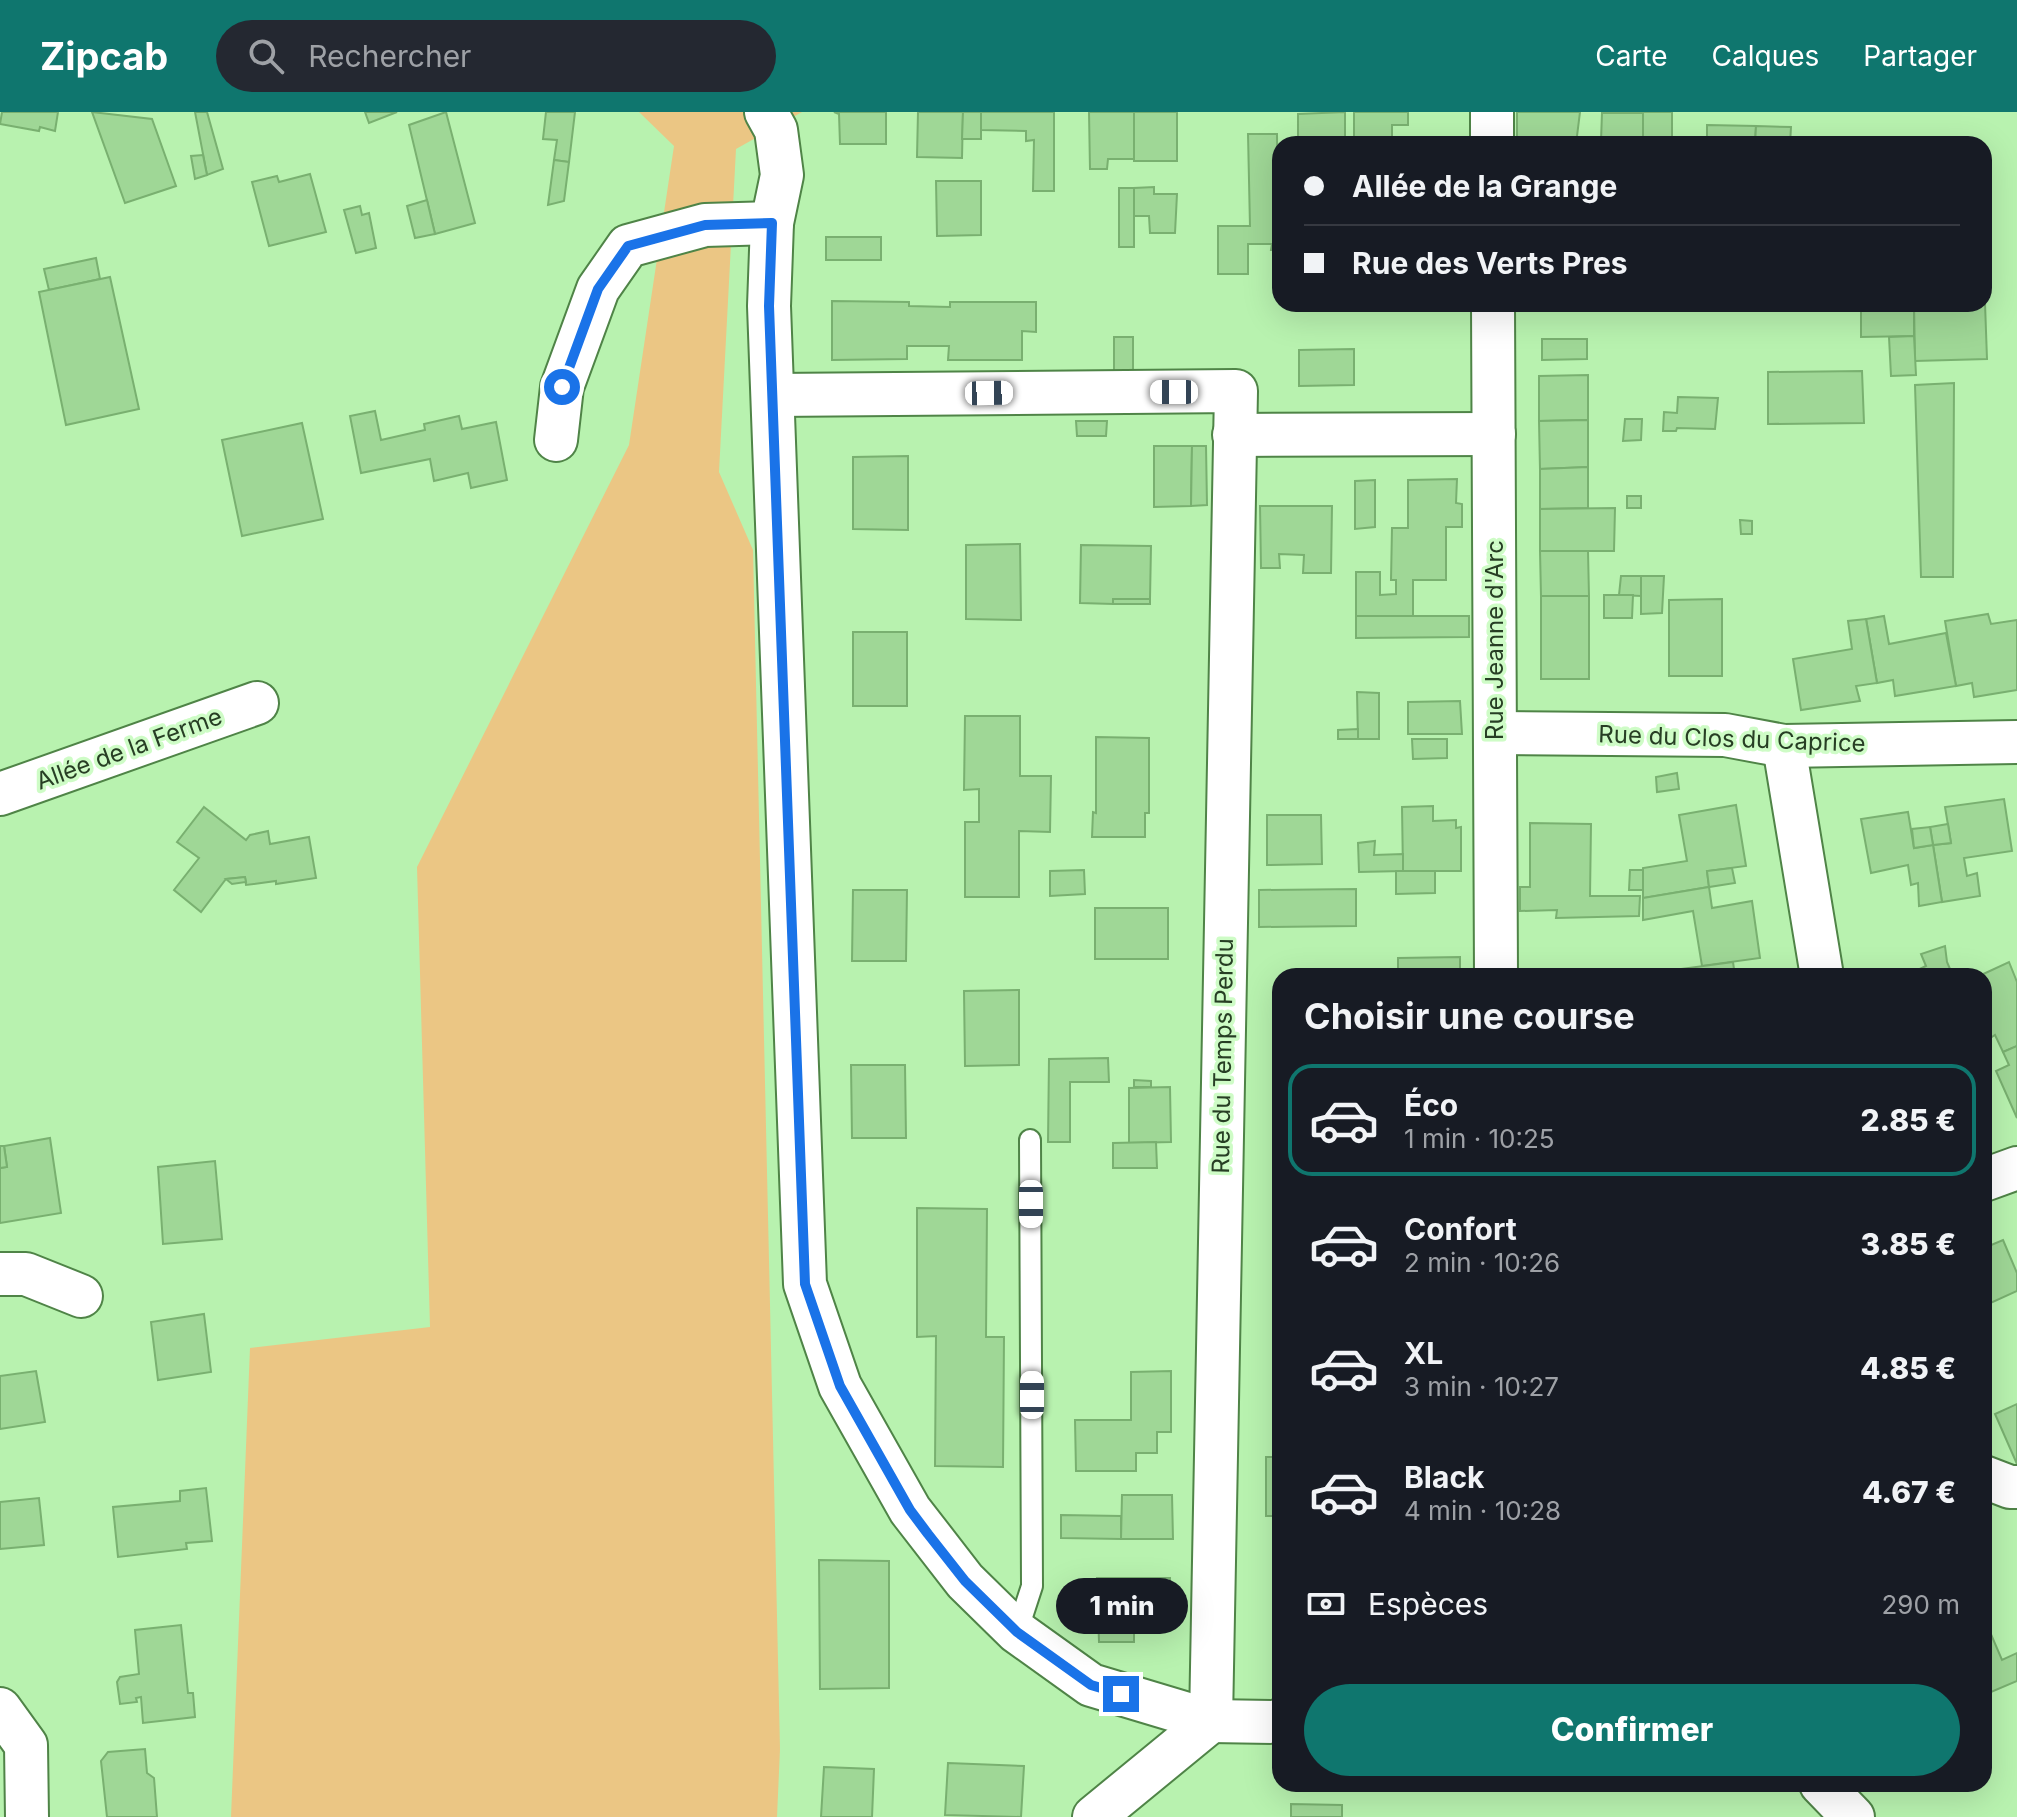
<!DOCTYPE html>
<html lang="fr">
<meta charset="utf-8">
<style>
body{margin:0;font-family:Inter,sans-serif;background:#242831;color:#f1f3f6;height:100vh;display:flex;flex-direction:column;font-size:30px;white-space:nowrap}
*{box-sizing:border-box;margin:0}
p{font-size:26px;color:#9ea1a6}
.icon{flex:none;width:44px;height:44px;fill:none;stroke:currentColor;stroke-width:2;stroke-linecap:round;stroke-linejoin:round}
.map{position:relative;flex:1;overflow:hidden}
.panel{position:absolute;left:1272px;top:856px;width:720px;height:824px;display:flex;flex-direction:column;background:#171b24;border-radius:24px;box-shadow:0 8px 32px #0002}
.panel>*{flex:none}
.guide{position:absolute;left:1272px;top:24px;width:720px;height:176px;border-radius:24px;box-shadow:0 8px 32px #0002;display:grid;align-content:center;height:176px;padding:0 32px;background:#171b24}
.end{position:absolute;width:36px;height:36px;margin:-18px;border:10px solid #1a73e8;background:#fff;box-shadow:0 0 0 4px #fff}
.from{border-radius:50%}
.bubble{position:absolute;height:56px;border-radius:28px;background:#171b24;box-shadow:0 8px 32px #0002;font-size:26px;font-weight:800;line-height:56px;text-align:center}
.car{position:absolute;width:24px;height:48px;margin:-24px -12px;border-radius:10px;box-shadow:0 0 6px 2px #0007;background:linear-gradient(#fff 24%,#345 0 40%,#fff 0 76%,#345 0 86%,#fff 0)}
.guide b{display:flex;align-items:center;gap:28px;height:76px;font-size:30px}
.guide b+b{border-top:2px solid #363941}
.guide i{width:20px;height:20px;background:#f1f3f6}
ul{padding:0;list-style:none}
li{display:flex;align-items:center;gap:24px;height:112px;margin:0 16px 12px;padding:0 16px;border:4px solid transparent;border-radius:24px}
li div{flex:1}
li b{display:block;font-size:30px}
li em{font-style:normal;font-weight:800}
li.active{border-color:#0f766e}
li>.icon{width:72px;height:72px;stroke-width:1.5}
h2{padding:0 32px;font-size:36px;line-height:96px}
.pay{display:flex;align-items:center;gap:20px;height:88px;padding:0 32px;font-size:30px}
.pay p{margin-inline-start:auto}
.action{display:flex;gap:16px;margin-top:auto;padding:16px 32px}
.action a{flex:1;height:92px;border-radius:48px;background:#0f766e;color:#fff;font-size:32px;font-weight:800;line-height:92px;text-align:center}
header{display:flex;align-items:center;gap:48px;box-sizing:border-box;height:112px;padding:0 40px;background:#0f766e;color:#fff}
header strong{font-size:38px}
nav{display:flex;gap:44px;margin-inline-start:auto;font-size:28px}
.search{width:560px;height:72px;background:#242831;display:flex;align-items:center;gap:20px;box-sizing:border-box;padding:0 28px;border-radius:44px;color:#9ea1a6;font-size:30px}
.map>svg:first-child{display:block}
.green{fill:#ebc684}
.building{fill:#9fd796;stroke:#79b070;stroke-width:2}
.lines{fill:none;stroke-linecap:round;stroke-linejoin:round}
.lane-casing{stroke:#4f8447;stroke-width:24}
.street-casing{stroke:#4f8447;stroke-width:46}
.lane{stroke:#fff;stroke-width:20}
.street{stroke:#fff;stroke-width:42}
.route{stroke:#1a73e8;stroke-width:10}
.labels{text-anchor:middle;stroke-width:7;stroke-linejoin:round;paint-order:stroke}
.street-label{font-size:24px;fill:#273e24;stroke:#cefcc6}
</style>
<header>
<strong>Zipcab</strong>
<div class="search"><svg class="icon" aria-label="search" viewBox="0 0 24 24"><circle cx="10" cy="10" r="6"/><path d="M15 15l6 6"/></svg>Rechercher</div>
<nav><a>Carte</a><a>Calques</a><a>Partager</a></nav>
</header>
<div class="map">
<svg width="2017" height="1705" viewBox="0 0 2017 1705">
<rect width="100%" height="100%" fill="#b8f2af"/>
<path class="green" d="M639,0h163l-66,37 -17,323 34,78 27,1199 -3,68h-546l19,-469 180,-21 -13,-460 212,-422 45,-299z"/>
<g class="building">
<path d="M2,0h56l-3,19 -15,-4 -1,4 -39,-7z"/>
<path d="M92,0l60,7 24,67 -51,17z"/>
<path d="M195,0h12l16,57 -16,6z"/>
<path d="M365,0h32l-28,11z"/>
<path d="M446,0l29,111 -40,11 -26,-109z"/>
<path d="M546,0h29l-6,50 -15,-2 3,-20 -14,-1z"/>
<path d="M834,0h52v32h-46l-1,-30z"/>
<path d="M918,0h45l-1,46 -45,-1z"/>
<path d="M963,0h18v27h-19z"/>
<path d="M981,0h73v79h-21l1,-51 -8,1v-10l-45,-1z"/>
<path d="M1089,0h45v47h-26l-1,10h-17z"/>
<rect x="1134" y="0" width="43" height="49"/>
<path d="M1345,0v32h-47v-30z"/>
<path d="M1354,0h54v13h-16v19h-38z"/>
<path d="M1517,0h63l-4,32h-59z"/>
<path d="M1672,0v32h-29v-32z"/>
<path d="M1602,1h41v31h-37v-3h-5z"/>
<path d="M1707,13l49,1 -1,18h-48z"/>
<path d="M1756,14l35,1 -1,17h-35z"/>
<path d="M1248,22h29l1,116h-7l1,-6h-24v30h-30v-48h32z"/>
<path d="M203,43l4,20 -12,4 -4,-23z"/>
<path d="M554,48l15,2 -5,39 -16,4z"/>
<path d="M310,62l16,58 -57,14 -17,-64 25,-6 2,6z"/>
<path d="M936,69h45v54l-44,1z"/>
<path d="M1154,75v7h23l-2,39h-25l-1,-17h-15v-28z"/>
<rect x="1119" y="76" width="15" height="59"/>
<path d="M427,88l8,34 -20,4 -8,-32z"/>
<path d="M360,94l2,9 7,-2 7,35 -20,5 -12,-43z"/>
<rect x="826" y="125" width="55" height="23"/>
<path d="M96,146l4,21 -51,11 -5,-21z"/>
<path d="M1984,163l3,84 -72,2 -1,-57h70z"/>
<path d="M110,165l29,132 -73,16 -27,-133z"/>
<path d="M832,189l77,1v4l41,1v-5h86v30l-14,-1v29h-74l1,-14h-42v13l-75,1z"/>
<path d="M1879,192h28v4l-28,1z"/>
<path d="M1914,196v28l-53,1v-28z"/>
<path d="M1914,224l2,39 -25,1 -2,-39z"/>
<path d="M1114,225h19v37l-19,-1z"/>
<path d="M1542,227h45v20l-45,1z"/>
<path d="M1354,237v36l-55,1v-36z"/>
<path d="M1862,259l2,52 -96,1v-52z"/>
<path d="M1588,263v45l-49,1v-45z"/>
<path d="M1954,271l-1,194h-32l-6,-192z"/>
<path d="M1678,285l40,1 -3,31 -38,-1 -1,3h-13l1,-19 13,1z"/>
<path d="M375,299l6,29 44,-10 -1,-6 35,-8 3,13 34,-7 11,58 -36,8 -3,-15 -34,8 -4,-22 -69,14 -11,-57z"/>
<path d="M1625,307h17l-1,21 -18,1z"/>
<path d="M1588,308v47l-48,2 -1,-48z"/>
<path d="M1076,309h31l-1,15h-29z"/>
<path d="M302,311l21,96 -81,17 -20,-96z"/>
<path d="M1154,334h38l-1,60 -37,1z"/>
<path d="M1192,334h14l1,59 -16,1z"/>
<path d="M908,344v74l-55,-1v-72z"/>
<path d="M1588,355v41l-48,1v-40z"/>
<path d="M1457,367l-1,24 6,1v23h-16v53h-33v36h-57v-44h24v23l16,-1v-14h-5l1,-52h16v-48z"/>
<path d="M1375,368v47l-20,2v-48z"/>
<rect x="1627" y="384" width="14" height="12"/>
<path d="M1260,394h72l-1,67h-28l1,-18 -25,-1 1,14h-19z"/>
<path d="M1615,396l-1,43h-74v-42z"/>
<path d="M1740,408l12,1v13h-11z"/>
<path d="M1020,432l1,76 -55,-1v-74z"/>
<path d="M1081,433l70,1 -1,53h-37v5l-33,-1z"/>
<path d="M1540,439h48l1,45h-48z"/>
<path d="M1621,464h20v20l-22,-1z"/>
<path d="M1641,464h23l-2,37 -21,1z"/>
<path d="M1604,483h29l-1,23h-28z"/>
<rect x="1541" y="484" width="48" height="83"/>
<rect x="1113" y="487" width="37" height="5"/>
<path d="M1722,487v77h-53v-76z"/>
<path d="M1988,502l3,10 26,-4v70l-43,7 -2,-14 -16,3 -11,-65z"/>
<path d="M1356,504h113v21l-113,1z"/>
<path d="M1884,504l5,28 57,-11 10,53 -61,10 -2,-16 -16,3 -11,-64z"/>
<path d="M1866,507l11,64 -21,3 4,15 -59,9 -8,-51 59,-10 -4,-28z"/>
<rect x="853" y="520" width="54" height="74"/>
<path d="M1357,580l22,1v46h-21z"/>
<path d="M1460,589l2,33h-54v-32z"/>
<path d="M965,604h55v60h31l-1,56 -31,-1v66h-54v-75h14v-33l-15,1z"/>
<path d="M1358,617v10h-20v-9z"/>
<path d="M1096,625l53,1v75h-4v24h-53l1,-25 3,1z"/>
<path d="M1412,627h35v19l-34,1z"/>
<path d="M1677,661l2,16 -22,3 -1,-15z"/>
<path d="M2004,687l8,52 -48,7 3,18 10,-3 3,23 -38,6 -9,-57 18,-2 -6,-36z"/>
<path d="M1736,693l10,61 -39,5 2,16 -66,11v-30l44,-7 -8,-46z"/>
<path d="M1433,694v15l23,-1v8l5,-1v44h-58l-1,-64z"/>
<path d="M204,695l42,33 4,-5 18,-4 2,13 39,-7 7,41 -40,6v-3l-30,4 -1,-8 -19,2 -25,33 -27,-22 25,-32 -22,-16z"/>
<path d="M1908,700l6,36 19,-3 9,57 -23,4 -1,-23 -7,2 -3,-20 -37,8 -10,-54z"/>
<path d="M1267,703h54l1,49 -55,1z"/>
<path d="M1530,711l61,1 -1,72h50l-1,20 -83,2 1,-8 -37,1v-24h10z"/>
<path d="M1948,712l3,19 -18,2 -3,-18z"/>
<path d="M1930,715l3,18 -19,3 -2,-19z"/>
<path d="M1375,729l-1,14 29,-1v17l-44,1 -1,-29z"/>
<path d="M1732,756l3,15 -26,4 -2,-16z"/>
<path d="M1084,758l1,24 -35,2v-25z"/>
<path d="M1630,758h13v20h-14z"/>
<path d="M1396,759h39v22l-39,1z"/>
<path d="M245,765l1,5 -14,2 -6,-5z"/>
<path d="M1709,775l3,21 40,-7 8,57 -58,8 -9,-55 -50,9v-22z"/>
<path d="M1356,777v37l-97,1v-37z"/>
<path d="M853,778h54l-1,71h-54z"/>
<rect x="1095" y="796" width="73" height="51"/>
<path d="M1945,834l2,16 6,14h-48l21,-10 -5,-12z"/>
<path d="M1460,845v19h-62v-18z"/>
<path d="M1733,850l2,14h-91l-1,-2z"/>
<path d="M2009,850l8,20v64l-14,6 -8,-17 -11,7v-66h-5z"/>
<path d="M1277,873h3v381h-5v-141h5v-58l-4,2z"/>
<path d="M1019,878v75l-54,1 -1,-75z"/>
<path d="M2017,934v72l-21,-47 13,-6 -6,-13z"/>
<path d="M1108,946l1,24h-39v60h-22l1,-83z"/>
<path d="M851,953h54l1,73h-54z"/>
<path d="M1134,968l17,1v6h-17z"/>
<path d="M1170,975l1,55 -42,1v-55z"/>
<path d="M50,1026l11,75 -61,10v-55l7,-1 -3,-21z"/>
<path d="M1156,1030l1,26h-44v-25z"/>
<path d="M0,1034h4l3,21 -7,1z"/>
<path d="M215,1049l7,78 -59,5 -5,-77z"/>
<path d="M917,1096l70,1 -1,128h18l-1,130 -68,-1 1,-130 -19,1z"/>
<path d="M2003,1128l14,33v18l-33,15v-58z"/>
<path d="M204,1202l7,58 -53,8 -7,-58z"/>
<path d="M36,1259l9,51 -45,7v-53z"/>
<path d="M1171,1259v61h-14v21h-21v18h-60l-1,-51h56v-48z"/>
<path d="M2017,1292v60l-22,-50z"/>
<rect x="1266" y="1345" width="14" height="59"/>
<path d="M206,1376l6,53 -26,2 1,6 -69,8 -5,-50 67,-6v-10z"/>
<path d="M1122,1383h50l1,44h-52z"/>
<path d="M39,1386l5,47 -44,4v-47z"/>
<path d="M1061,1403l60,1v23l-60,-1z"/>
<path d="M819,1448l70,1v127l-69,1z"/>
<path d="M1097,1466h73v52h-36v12h-35z"/>
<path d="M1984,1506l18,42 15,-7v28l-33,14z"/>
<path d="M181,1513l7,68h5l2,24 -52,6 -2,-26 -5,1 1,4 -17,2 -3,-22 3,-5 19,-3 -4,-44z"/>
<path d="M145,1637l2,24 7,5 3,39h-50l-6,-56 7,-9z"/>
<path d="M948,1651l76,3 -3,51 -76,-2z"/>
<path d="M824,1655l50,2 -2,48h-51z"/>
<path d="M1291,1692l51,1v12h-51z"/>
</g>
<g class="lines">
<defs>
<path id="lane" d="M1017,1520l15,-46 -2,-446"/>
<g id="street">
<path d="M766,0l10,18 6,45 -10,48 -3,83 36,978 35,102 70,124 55,71 52,51 74,53 120,36 69,1"/>
<path d="M1492,0v32"/>
<path d="M1493,192l3,672"/>
<path d="M773,283l463,-4 -25,1330 -117,96"/>
<path d="M1234,323l260,-1"/>
<path d="M556,328l6,-53 36,-98 30,-43 77,-21 67,-2"/>
<path d="M1495,621l230,2 59,11 233,-4"/>
<path d="M1784,634l38,230"/>
<path d="M0,682l257,-91"/>
<path d="M1984,1068l33,-12"/>
<path d="M0,1162h26l55,22"/>
<path d="M1984,1365l26,10h7"/>
<path d="M0,1597l26,36 1,72"/>
<path d="M1821,1672l32,33"/>
</g>
</defs>
<use href="#lane" class="lane-casing"/>
<use href="#street" class="street-casing"/>
<use href="#lane" class="lane"/>
<use href="#street" class="street"/>
</g>
<g class="lines">
<path class="route" d="M562,275l36,-98 30,-43 77,-21 67,-2 -3,83 36,978 35,102 70,124 18,24 37,47 52,51 74,53 30,9"/>
</g>
<g class="labels">
<g class="street-label">
<text transform="translate(1495 528) rotate(-90)" y="8">Rue Jeanne d'Arc</text>
<text transform="translate(1732 627) rotate(2)" y="8">Rue du Clos du Caprice</text>
<text transform="translate(129 637) rotate(-20)" y="8">Allée de la Ferme</text>
<text transform="translate(1223 944) rotate(-89)" y="8">Rue du Temps Perdu</text>
</g>
</g>
</svg>
<i class="end from" style="left:562px;top:275px"></i>
<i class="end" style="left:1121px;top:1582px"></i>
<div class="bubble" style="left:1056px;top:1466px;width:132px">1 min</div>
<i class="car" style="left:1174px;top:280px;rotate:270deg"></i>
<i class="car" style="left:989px;top:281px;rotate:89deg"></i>
<i class="car" style="left:1031px;top:1092px;rotate:180deg"></i>
<i class="car" style="left:1032px;top:1283px;rotate:0deg"></i>
<div class="guide">
<b><i class="from"></i>Allée de la Grange</b>
<b><i></i>Rue des Verts Pres</b>
</div>
<section class="panel">
<h2>Choisir une course</h2>
<ul>
<li class="active"><svg class="icon" aria-label="car" viewBox="0 0 24 24"><path d="M5 17H2v-5l4-1 3-4h7l3 4 3 1v5h-3M9 17h6M6 11h13"/><circle cx="7" cy="17" r="2"/><circle cx="17" cy="17" r="2"/></svg><div><b>Éco</b><p>1 min · 10:25</p></div><em>2.85 €</em></li>
<li><svg class="icon" aria-label="car" viewBox="0 0 24 24"><path d="M5 17H2v-5l4-1 3-4h7l3 4 3 1v5h-3M9 17h6M6 11h13"/><circle cx="7" cy="17" r="2"/><circle cx="17" cy="17" r="2"/></svg><div><b>Confort</b><p>2 min · 10:26</p></div><em>3.85 €</em></li>
<li><svg class="icon" aria-label="car" viewBox="0 0 24 24"><path d="M5 17H2v-5l4-1 3-4h7l3 4 3 1v5h-3M9 17h6M6 11h13"/><circle cx="7" cy="17" r="2"/><circle cx="17" cy="17" r="2"/></svg><div><b>XL</b><p>3 min · 10:27</p></div><em>4.85 €</em></li>
<li><svg class="icon" aria-label="car" viewBox="0 0 24 24"><path d="M5 17H2v-5l4-1 3-4h7l3 4 3 1v5h-3M9 17h6M6 11h13"/><circle cx="7" cy="17" r="2"/><circle cx="17" cy="17" r="2"/></svg><div><b>Black</b><p>4 min · 10:28</p></div><em>4.67 €</em></li>
</ul>
<div class="pay"><svg class="icon" aria-label="cash" viewBox="0 0 24 24"><path d="M3 7h18v10H3z"/><circle cx="12" cy="12" r="2"/></svg>Espèces<p>290 m</p></div>
<div class="action"><a>Confirmer</a></div>
</section>
</div>
